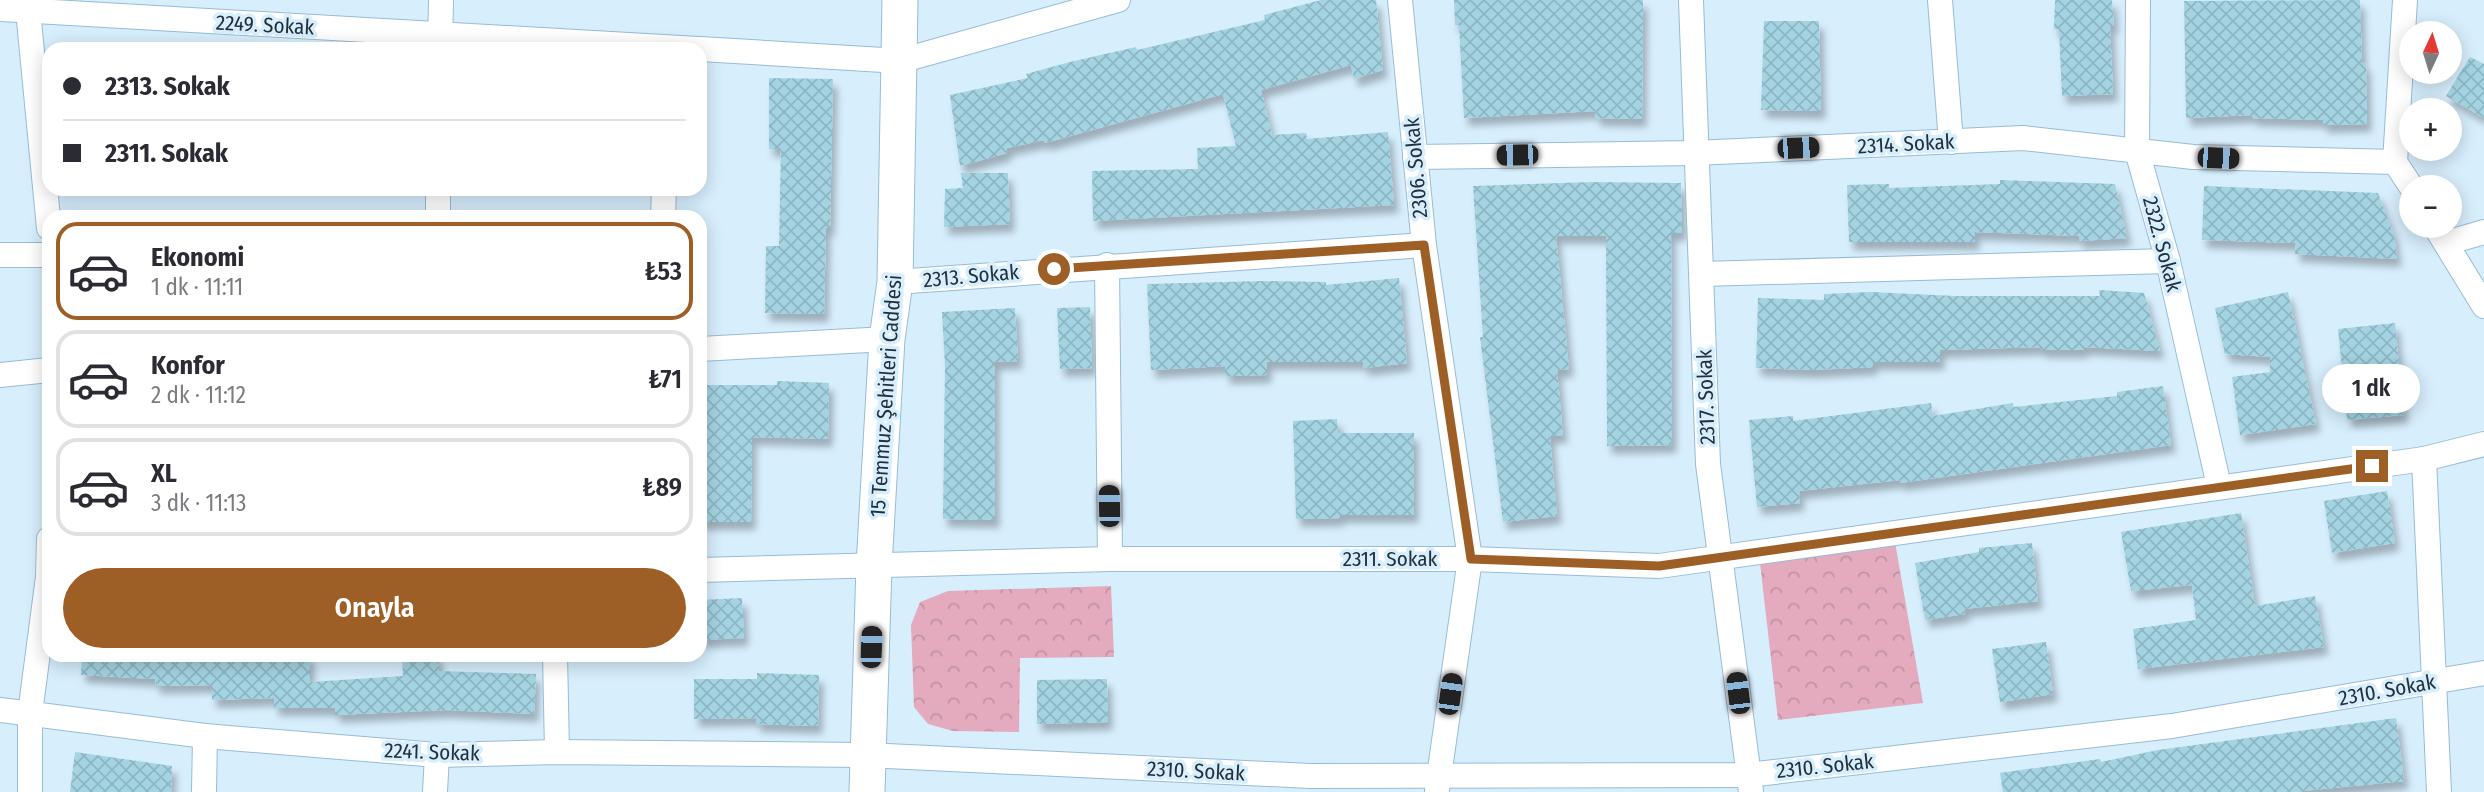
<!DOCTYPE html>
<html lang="tr">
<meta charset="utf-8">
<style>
body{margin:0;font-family:"Fira Sans Condensed",sans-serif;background:#f7f7f7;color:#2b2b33;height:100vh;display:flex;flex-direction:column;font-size:26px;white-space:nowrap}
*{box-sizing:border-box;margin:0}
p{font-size:23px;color:#7c7c81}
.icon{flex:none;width:38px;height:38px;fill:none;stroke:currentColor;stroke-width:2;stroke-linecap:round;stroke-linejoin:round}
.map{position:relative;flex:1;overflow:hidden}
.details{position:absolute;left:42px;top:210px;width:665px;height:452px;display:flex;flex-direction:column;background:#fff;border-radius:21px;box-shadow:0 4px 18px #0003}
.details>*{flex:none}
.banner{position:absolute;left:42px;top:42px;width:665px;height:154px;border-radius:21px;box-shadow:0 4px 18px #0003;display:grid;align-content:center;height:154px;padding:0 21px;background:#fff}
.needle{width:46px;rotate:4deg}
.controls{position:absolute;left:2399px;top:21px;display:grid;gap:14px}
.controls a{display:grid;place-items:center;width:63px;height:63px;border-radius:50%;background:#fff;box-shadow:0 4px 18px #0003;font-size:35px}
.end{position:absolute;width:32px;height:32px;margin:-16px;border:9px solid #9e5f27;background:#fff;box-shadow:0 0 0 4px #fff}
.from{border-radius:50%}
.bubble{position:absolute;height:49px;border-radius:24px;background:#fff;box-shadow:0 4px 18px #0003;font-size:23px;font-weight:600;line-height:49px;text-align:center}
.car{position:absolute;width:21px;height:42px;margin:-21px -10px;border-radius:9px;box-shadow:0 0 5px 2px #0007;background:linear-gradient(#222 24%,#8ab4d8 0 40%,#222 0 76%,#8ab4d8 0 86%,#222 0)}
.banner b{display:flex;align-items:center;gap:24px;height:66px;font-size:26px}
.banner b+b{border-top:2px solid #e1e1e2}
.banner i{width:18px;height:18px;background:#2b2b33}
ul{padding:12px 0 0;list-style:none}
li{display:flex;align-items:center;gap:21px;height:98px;margin:0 14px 10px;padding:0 7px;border:4px solid #e1e1e2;border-radius:21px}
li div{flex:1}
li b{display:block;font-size:26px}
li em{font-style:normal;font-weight:600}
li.current{border-color:#9e5f27}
li>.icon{width:63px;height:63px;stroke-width:1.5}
.button{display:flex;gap:14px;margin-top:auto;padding:14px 21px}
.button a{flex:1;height:80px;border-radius:42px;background:#9e5f27;color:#fff;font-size:28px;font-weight:600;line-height:80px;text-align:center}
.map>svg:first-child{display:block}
.park{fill:url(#park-crowns)}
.building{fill:url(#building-cross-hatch);filter:url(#shadow)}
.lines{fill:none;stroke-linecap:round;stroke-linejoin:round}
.street-casing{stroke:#97bcd5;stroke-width:26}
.secondary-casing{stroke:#97bcd5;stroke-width:37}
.street{stroke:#fff;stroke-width:24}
.secondary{stroke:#fff;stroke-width:35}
.route{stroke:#9e5f27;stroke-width:9}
.labels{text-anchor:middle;stroke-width:7;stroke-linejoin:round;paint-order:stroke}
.street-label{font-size:21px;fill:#21303a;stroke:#d7eefd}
</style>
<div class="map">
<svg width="2484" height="792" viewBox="0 0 2484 792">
<defs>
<pattern id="park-crowns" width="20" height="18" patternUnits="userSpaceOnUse" patternTransform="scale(1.75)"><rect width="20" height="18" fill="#e3abbd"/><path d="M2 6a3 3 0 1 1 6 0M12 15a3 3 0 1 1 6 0" fill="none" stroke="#c293a3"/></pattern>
<pattern id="building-cross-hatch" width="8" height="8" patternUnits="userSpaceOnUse" patternTransform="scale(1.75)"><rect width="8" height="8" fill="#a4d4e2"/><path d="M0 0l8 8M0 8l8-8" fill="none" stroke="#8db6c3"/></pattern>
<filter id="shadow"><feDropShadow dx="4.5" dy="8" stdDeviation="3.5" flood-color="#0004"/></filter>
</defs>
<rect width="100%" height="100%" fill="#d7eefd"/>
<g class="park">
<path d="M1895,542l28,161 -145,17 -18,-157z"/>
<path d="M1111,586l3,71 -94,1 -1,74 -66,-1 -25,-7 -14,-17 -3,-82 9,-23 28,-11z"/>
</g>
<g class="building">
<path d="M1321,0h55l7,70 -29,9 -3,-14 -90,25 11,45 34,-2 1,6 81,-7 6,73 -301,16 -1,-50 106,-2 -1,-21 39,-2 -13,-52 -178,49 -1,-3 -37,8v5l-47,13 -10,-71 78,-17 -2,-4 44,-12 66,-15 1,3 128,-30 -1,-5z"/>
<path d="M1454,0h189l-1,119 -47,-1 1,-7 -132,7 -5,-93h-4z"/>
<path d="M2055,0h57l2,26h-4l3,68 -51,2 -3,-67h-5z"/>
<path d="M2360,0l2,63h4l1,61 -44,1v-5l-71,-2v-3l-66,3 -2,-117z"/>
<path d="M1764,21h55l2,90 -60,-1z"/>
<path d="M2470,57l14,7v54l-38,-22z"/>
<path d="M769,78l64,1 -3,149h-4l-2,86 -59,-1 1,-67h13l2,-97h-12z"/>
<path d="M961,173h47l2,51 -66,3 1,-38 18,-1z"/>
<path d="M2000,180l115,4 12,54 -48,3v-5l-104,-4v10h-126l-2,-57 42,-1v4l111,-4z"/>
<path d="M1592,182l89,1 1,50h-11l1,212 -65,1 -1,-210h-50l13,133 -12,1 6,65 -13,1 7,80 -54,6 -23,-185h3l-10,-151z"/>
<path d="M2204,186l174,7 16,42 3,24 -102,-5 1,-11 -94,-3z"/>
<path d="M1399,278l8,85 -43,5 -1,-6h-96v13l-42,1v-10l-74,4 -4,-86 117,-3 62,1v3z"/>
<path d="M2099,290l45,3 16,58 -76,-4v3h-43v-3l-101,3v12h-67v5l-60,3 -57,-2 2,-70 66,2v-6l46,-2 86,4h144z"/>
<path d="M2288,292l28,132 -76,11 -8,-58 38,-5v-15l-45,-3 -10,-46z"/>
<path d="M1090,307l2,61 -32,1 -3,-61z"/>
<path d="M1015,308l3,53 -23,1v158l-52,-1 2,-153 -3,-54z"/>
<path d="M2395,323l9,92 -57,5 -9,-91z"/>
<path d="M777,381l52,2 -1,56 -76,-2 -1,85h-51l3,-137h74z"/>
<path d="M2163,386l8,59 -271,38v-3l-101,11 1,12 -43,4 -8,-87 44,-4v5l138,-18 2,13 80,-13v4l104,-11v-4z"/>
<path d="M1337,419l1,14h76v82h-74v3l-44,1 -3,-98z"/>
<path d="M2387,491l8,52 -63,10 -8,-52z"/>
<path d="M2241,513l14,93 60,-10 9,51 -186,22 -5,-40 63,-9 -4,-35 -61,6 -10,-59z"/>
<path d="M2032,543l6,58 -74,8 1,5 -40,6 -10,-57 64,-11v-4z"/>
<path d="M742,598l2,40 -44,2v-40z"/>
<path d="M2046,642l7,52 -53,8 -8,-53z"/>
<path d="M82,654h228v28l93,-6 -1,-22h36l1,17 97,3 -2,40 -89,-4 -110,5v-7h-61v-10l-62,2v-15l-56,1 -1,-7 -74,-4z"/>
<path d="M757,673l62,2 -1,51 -62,-2v-6l-62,1v-40h63z"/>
<path d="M1107,679l1,43 -71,2v-44z"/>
<path d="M2396,718l8,63 -112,11h-289l-3,-19 100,-14 1,3 57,-12z"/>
<path d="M75,752l97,14 -1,26h-101z"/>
</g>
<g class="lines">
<defs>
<g id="street">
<path d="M27,0l22,228"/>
<path d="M1400,0l24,245 46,314 -33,231"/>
<path d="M1691,0l17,464 43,328"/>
<path d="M1940,0l11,142"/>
<path d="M2138,0l-1,151 31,110 51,225"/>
<path d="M2405,0l-10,162 17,26"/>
<path d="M0,9l698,40"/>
<path d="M440,48l1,-48"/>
<path d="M700,49l200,12 218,-61"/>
<path d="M1415,157l280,-4 328,-15 170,19 202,5"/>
<path d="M438,217v-28"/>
<path d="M663,217l1,-28"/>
<path d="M2435,226l49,80"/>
<path d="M2446,243l38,-11"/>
<path d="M0,255h49"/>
<path d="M1107,265l3,294"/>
<path d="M1702,274l466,-13"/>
<path d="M895,282l529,-37"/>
<path d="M700,349l187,-10"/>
<path d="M0,375l49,-5"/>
<path d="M2424,459l15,333"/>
<path d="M700,570l410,-11h360l189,7 765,-107 60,-15"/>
<path d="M555,654l2,98"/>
<path d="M0,710l205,26 232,19 120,-3 309,3 444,21 438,-1 424,-49 312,-53"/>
<path d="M30,792v-79l18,-136 1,-38"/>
<path d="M204,792l1,-56"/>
<path d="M435,792l2,-37"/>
</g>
<path id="secondary" d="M867,792l7,-226 13,-227 8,-57 5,-282"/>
</defs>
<use href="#street" class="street-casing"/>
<use href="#secondary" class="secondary-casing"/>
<use href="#street" class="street"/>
<use href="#secondary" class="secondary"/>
</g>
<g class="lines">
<path class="route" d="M1054,269l370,-24 47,314 188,7 713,-100"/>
</g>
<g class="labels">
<g class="street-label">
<text transform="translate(265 25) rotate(3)" y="7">2249. Sokak</text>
<text transform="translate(1906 144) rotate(-3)" y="7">2314. Sokak</text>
<text transform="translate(1416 168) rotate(-95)" y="7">2306. Sokak</text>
<text transform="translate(2162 244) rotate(75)" y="7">2322. Sokak</text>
<text transform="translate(971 276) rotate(-5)" y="7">2313. Sokak</text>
<text transform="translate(886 396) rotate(-86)" y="7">15 Temmuz Şehitleri Caddesi</text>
<text transform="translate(1706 397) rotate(-92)" y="7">2317. Sokak</text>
<text x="1390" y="566">2311. Sokak</text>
<text transform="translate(2387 690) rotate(-10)" y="7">2310. Sokak</text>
<text transform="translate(432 752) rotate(2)" y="7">2241. Sokak</text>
<text transform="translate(1825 766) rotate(-6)" y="7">2310. Sokak</text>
<text transform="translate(1196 771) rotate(3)" y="7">2310. Sokak</text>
</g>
</g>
</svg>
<div class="controls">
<a><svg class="needle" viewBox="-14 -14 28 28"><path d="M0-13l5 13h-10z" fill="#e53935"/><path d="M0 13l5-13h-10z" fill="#7c7c81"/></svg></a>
<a>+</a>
<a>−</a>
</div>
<i class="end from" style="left:1054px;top:269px"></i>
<i class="end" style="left:2372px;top:466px"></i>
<div class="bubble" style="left:2322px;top:364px;width:98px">1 dk</div>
<i class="car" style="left:1798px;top:148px;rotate:88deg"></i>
<i class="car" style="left:1517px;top:155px;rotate:269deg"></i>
<i class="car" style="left:2218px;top:158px;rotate:92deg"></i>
<i class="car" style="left:1109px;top:506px;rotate:359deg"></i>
<i class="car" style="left:871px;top:647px;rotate:2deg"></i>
<i class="car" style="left:1738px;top:693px;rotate:353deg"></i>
<i class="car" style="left:1450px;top:694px;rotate:8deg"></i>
<div class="banner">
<b><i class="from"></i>2313. Sokak</b>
<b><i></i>2311. Sokak</b>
</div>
<section class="details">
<ul>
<li class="current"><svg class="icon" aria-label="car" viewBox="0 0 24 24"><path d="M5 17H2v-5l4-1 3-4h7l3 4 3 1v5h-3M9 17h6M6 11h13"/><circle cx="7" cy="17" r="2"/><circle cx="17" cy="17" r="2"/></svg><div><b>Ekonomi</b><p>1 dk · 11:11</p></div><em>₺53</em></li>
<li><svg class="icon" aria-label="car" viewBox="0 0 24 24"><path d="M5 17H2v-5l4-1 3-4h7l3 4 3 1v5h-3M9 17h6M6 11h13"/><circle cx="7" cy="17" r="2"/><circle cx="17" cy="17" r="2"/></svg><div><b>Konfor</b><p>2 dk · 11:12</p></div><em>₺71</em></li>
<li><svg class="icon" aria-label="car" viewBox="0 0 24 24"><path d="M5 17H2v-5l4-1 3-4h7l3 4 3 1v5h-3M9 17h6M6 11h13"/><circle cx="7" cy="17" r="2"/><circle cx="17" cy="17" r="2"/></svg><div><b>XL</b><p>3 dk · 11:13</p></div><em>₺89</em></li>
</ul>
<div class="button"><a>Onayla</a></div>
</section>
</div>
